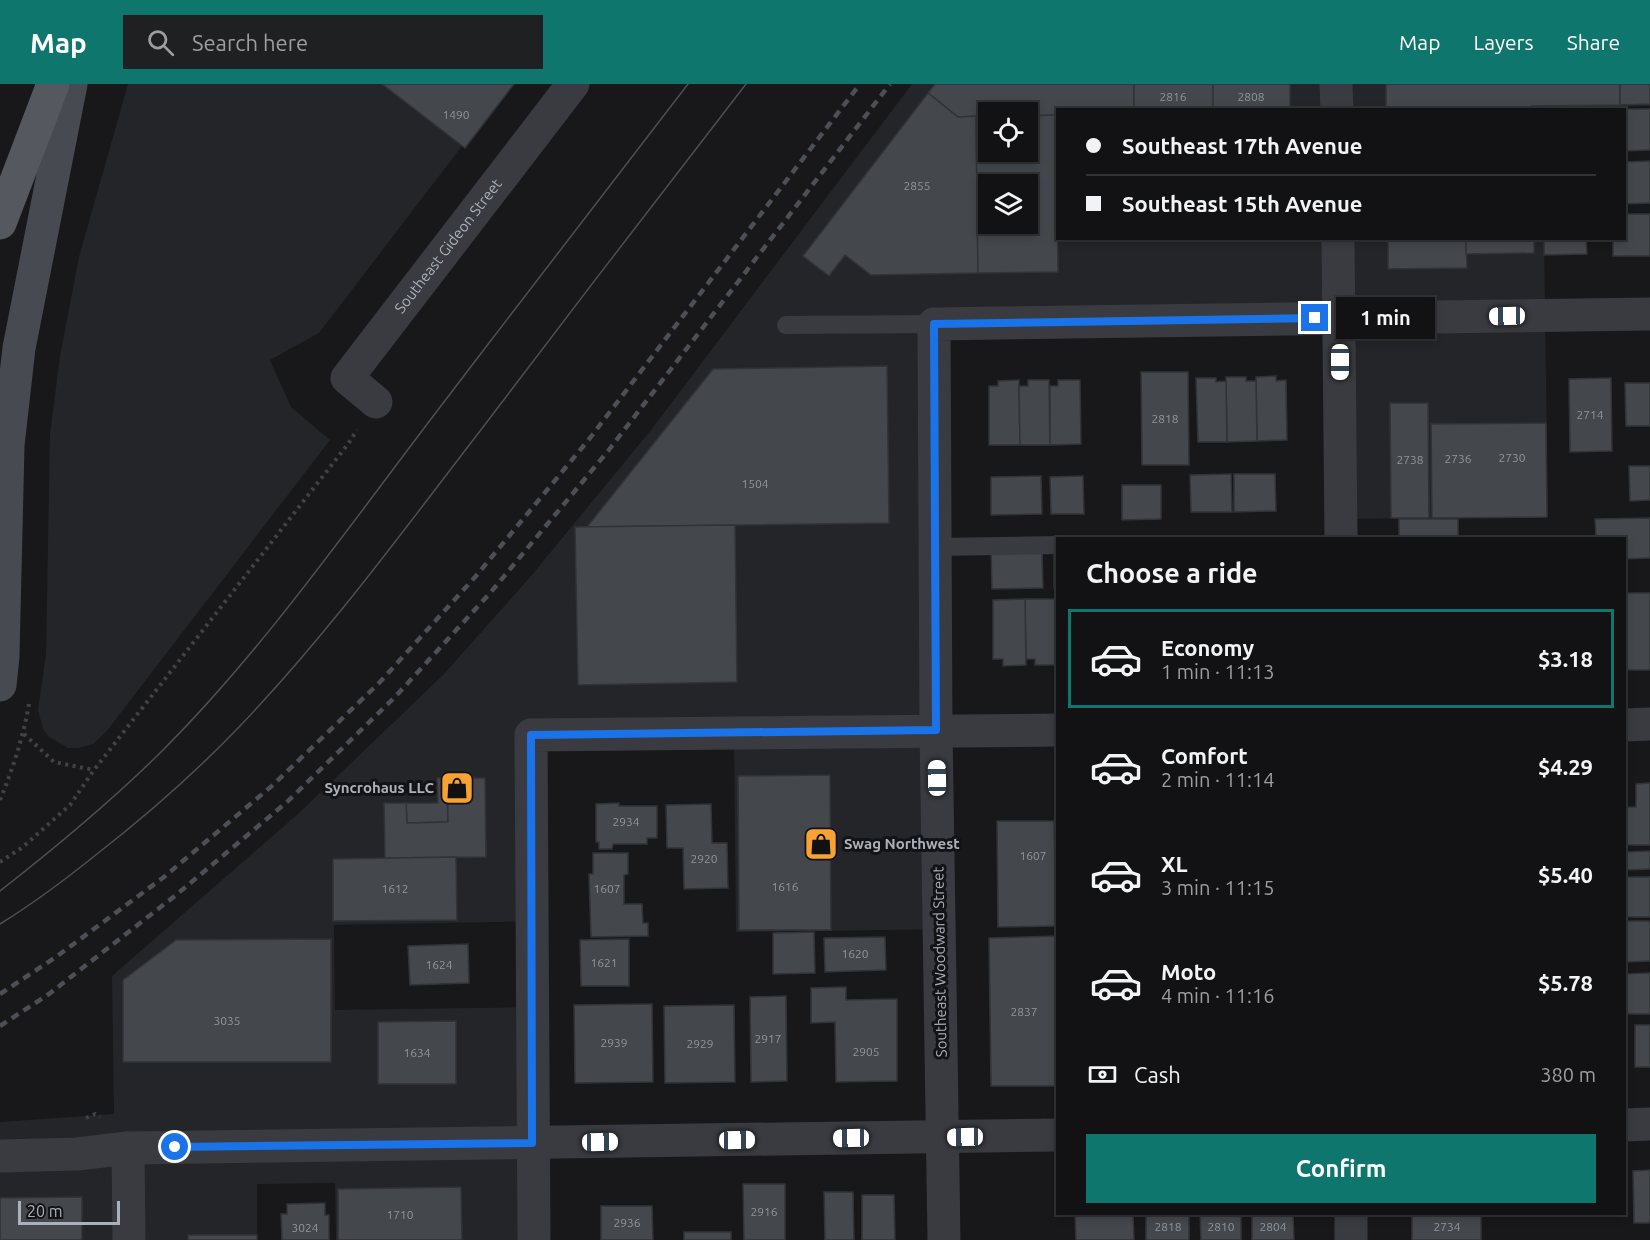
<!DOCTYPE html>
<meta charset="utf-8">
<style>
body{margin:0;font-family:Ubuntu,sans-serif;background:#1f2022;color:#f1f3f6;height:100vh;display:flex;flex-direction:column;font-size:22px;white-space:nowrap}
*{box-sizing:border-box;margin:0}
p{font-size:20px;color:#9c9ea0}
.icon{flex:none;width:33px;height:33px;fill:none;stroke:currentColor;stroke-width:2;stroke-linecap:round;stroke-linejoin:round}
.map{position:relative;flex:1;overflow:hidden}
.drawer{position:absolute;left:1056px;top:453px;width:570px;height:678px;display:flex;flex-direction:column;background:#121214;border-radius:0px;box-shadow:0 3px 9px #0003,0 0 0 2px #313234}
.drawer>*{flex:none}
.guide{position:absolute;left:1056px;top:24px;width:570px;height:132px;border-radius:0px;box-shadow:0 3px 9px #0003,0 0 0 2px #313234;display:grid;align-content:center;height:132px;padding:0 30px;background:#121214}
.controls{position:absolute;left:978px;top:18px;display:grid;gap:12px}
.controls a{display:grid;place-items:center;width:60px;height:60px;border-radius:0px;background:#121214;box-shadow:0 3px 9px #0003,0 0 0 2px #313234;font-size:30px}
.scale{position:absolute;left:18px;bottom:15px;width:102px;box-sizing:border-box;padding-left:6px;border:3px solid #aab1bb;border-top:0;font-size:16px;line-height:21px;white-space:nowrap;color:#aab1bb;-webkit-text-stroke:4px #131316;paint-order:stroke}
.end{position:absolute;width:27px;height:27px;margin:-14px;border:8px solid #1a73e8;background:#fff;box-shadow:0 0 0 3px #fff}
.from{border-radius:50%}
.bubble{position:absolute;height:42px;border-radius:0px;background:#121214;box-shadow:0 3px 9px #0003,0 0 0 2px #313234;font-size:20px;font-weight:700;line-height:42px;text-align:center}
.car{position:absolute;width:18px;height:36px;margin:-18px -9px;border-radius:8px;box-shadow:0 0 4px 2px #0007;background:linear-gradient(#fff 24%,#345 0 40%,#fff 0 76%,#345 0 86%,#fff 0)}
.guide b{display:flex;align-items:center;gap:21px;height:57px;font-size:22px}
.guide b+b{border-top:2px solid #313234}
.guide i{width:15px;height:15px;background:#f1f3f6}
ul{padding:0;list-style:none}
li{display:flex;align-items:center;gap:18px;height:99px;margin:0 12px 9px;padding:0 18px;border:3px solid transparent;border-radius:0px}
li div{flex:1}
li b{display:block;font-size:22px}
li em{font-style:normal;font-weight:700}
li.selected{border-color:#0f766e}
li>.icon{width:54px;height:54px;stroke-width:1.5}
h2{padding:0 30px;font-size:27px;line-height:72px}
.pay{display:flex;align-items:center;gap:15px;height:66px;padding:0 30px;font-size:22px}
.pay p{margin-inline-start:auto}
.action{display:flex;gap:12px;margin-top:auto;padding:12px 30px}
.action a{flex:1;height:69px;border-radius:0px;background:#0f766e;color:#fff;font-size:24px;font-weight:700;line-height:69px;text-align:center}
header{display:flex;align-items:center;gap:36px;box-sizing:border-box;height:84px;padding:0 30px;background:#0f766e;color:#fff}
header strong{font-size:28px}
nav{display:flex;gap:33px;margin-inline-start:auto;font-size:21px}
.search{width:420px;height:54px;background:#1f2022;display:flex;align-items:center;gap:15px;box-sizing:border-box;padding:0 21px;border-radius:0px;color:#9c9ea0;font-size:22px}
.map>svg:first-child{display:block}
.built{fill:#242528;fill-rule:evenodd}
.building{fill:#44474b;stroke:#323337;stroke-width:1.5;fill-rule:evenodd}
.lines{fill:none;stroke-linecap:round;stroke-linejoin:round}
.path{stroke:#3f4247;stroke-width:4;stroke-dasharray:3 4.5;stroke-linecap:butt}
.lane{stroke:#393b40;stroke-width:18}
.street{stroke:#393b40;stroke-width:33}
.secondary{stroke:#474a50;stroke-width:33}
.primary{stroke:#55585f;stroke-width:33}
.tram{stroke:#4c4f55;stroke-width:1.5}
.rail{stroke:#4c4f55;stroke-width:4.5;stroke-dasharray:8 6;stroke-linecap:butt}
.route{stroke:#1a73e8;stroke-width:8}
.labels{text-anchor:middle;stroke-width:6;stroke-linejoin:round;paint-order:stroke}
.number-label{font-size:12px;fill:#90969f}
.street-label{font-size:15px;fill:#aab1bb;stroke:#131316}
.poi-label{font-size:15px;font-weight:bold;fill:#aab1bb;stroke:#131316;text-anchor:end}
</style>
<header>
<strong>Map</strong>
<div class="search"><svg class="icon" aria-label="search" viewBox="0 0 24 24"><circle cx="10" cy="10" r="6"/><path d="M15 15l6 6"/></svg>Search here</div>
<nav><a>Map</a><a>Layers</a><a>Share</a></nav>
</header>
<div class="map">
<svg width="1650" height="1156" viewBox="0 0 1650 1156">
<rect width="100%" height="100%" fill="#18181b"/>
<g class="built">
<path d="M128,0h386l-52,62 -143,187 -49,27 21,47 39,33 -224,292 -13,12 -15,4h-10l-19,-11 -6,-8 -5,-19 8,-56 4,-220 10,-78 19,-99z"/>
<path d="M912,0h738v22l-107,2 -1,2h-484v128l486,1 4,278 -219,2 -2,-189 -381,5 4,594 -214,3 -2,-189 -193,2 2,176 -209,4 1,85 207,-3 1,233h-207l-1,-57 -78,1v56h-257v-118l114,-8 -2,-138 187,-163 145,-139 87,-98 120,-146zM988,28h40v40h-40zM988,100h40v40h-40z"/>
</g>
<g class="building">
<path d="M382,0h132l-49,64z"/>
<path d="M935,0h199v26h-76v5l-30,1v-4h-40v4l-30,1 -30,-24z"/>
<rect x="1134" y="0" width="79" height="26"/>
<rect x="1213" y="0" width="77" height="26"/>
<path d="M1386,0h234v21l-88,1v4h-146z"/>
<path d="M1620,0h30v20l-30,1z"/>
<path d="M928,9l30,24 18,-1 2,157 -107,2 -26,-20 -16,21 -26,-20z"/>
<path d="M1613,25h37v41l-26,1v-41z"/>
<path d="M1056,31l2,157 -80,1 -2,-157h12v36h40v-36zM988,100h40v40h-40z"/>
<path d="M1650,77v42l-26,1v-42z"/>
<path d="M1624,130h26v42h-37v-18h11z"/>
<path d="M1388,154h78l1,30 -79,1z"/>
<path d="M1466,154h68v15l-68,1z"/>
<path d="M1544,154h42l1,16 -43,1z"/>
<path d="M887,282l2,157 -302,4 126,-158z"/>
<path d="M1141,288h47l1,93h-47z"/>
<path d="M1276,292v5l10,-1 1,60 -30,1 -1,-64z"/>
<path d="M1226,293h20v4h10l1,60 -30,1z"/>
<path d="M1196,294h20v4l10,-1 1,61h-29z"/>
<path d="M1611,294l1,73 -42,1 -1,-73z"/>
<path d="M1019,296l1,65h-31v-59h9v-5z"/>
<path d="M1028,296h21l1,65h-30l-1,-59h9z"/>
<path d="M1058,296h22l1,64 -31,1v-59h8z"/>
<path d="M1625,299h25v43h-24z"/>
<path d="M1390,319h38l1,115h-38z"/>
<path d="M1546,339l1,94 -115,1 -1,-94z"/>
<path d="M1629,382h21v34l-20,1z"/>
<path d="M1231,390l1,38h-41l-1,-37z"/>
<path d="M1234,390h41l1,37 -42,1z"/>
<path d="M1041,392l1,38 -51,1v-38z"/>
<path d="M1083,392l1,38h-33l-1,-37z"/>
<path d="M1122,401h39v34l-39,1z"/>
<path d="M1650,434v40l-26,1v-21h-28l-1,-19z"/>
<rect x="1399" y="435" width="59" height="19"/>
<path d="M735,441l2,157 -159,3 -3,-158z"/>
<rect x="1054" y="466" width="4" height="38"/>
<path d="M991,467h51l1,37 -51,1z"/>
<rect x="1624" y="509" width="26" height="77"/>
<path d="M1025,515h31l1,66h-22v-6h-9z"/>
<path d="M1025,515l1,66 -23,1v-7h-10v-59z"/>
<path d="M830,691l1,155h-92l-1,-154z"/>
<path d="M437,694h10l1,44 -41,1 -1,-20h32z"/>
<path d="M447,694h38l1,79 -101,1 -1,-55h22l1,20 41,-1z"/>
<path d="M1650,699v62h-26v-38h12v-23z"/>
<path d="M619,719v3h38v32h-10v6h-34l-1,5h-13v-7h-3v-38z"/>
<path d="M711,720l1,39h15l1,45 -44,1 -1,-41h-16l-1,-43z"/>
<path d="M997,737h57l2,105 -58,1z"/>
<path d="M1650,767v18l-25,1v-18z"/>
<path d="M593,769h35v21l-4,1v29h18l1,19h5v13l-57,1 -2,-63h4z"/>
<path d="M456,773l1,63 -124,1v-62z"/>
<rect x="1624" y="793" width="26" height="40"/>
<path d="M1625,837h25v40l-24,1z"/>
<path d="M814,848l1,41 -42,1v-41z"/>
<path d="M1057,852l1,150h-67l-2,-148z"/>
<path d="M885,853l1,33 -61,2 -1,-34z"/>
<path d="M331,855v123h-208v-82l53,-40z"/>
<path d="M629,855v47h-48l-1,-46z"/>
<path d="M468,860l1,39 -59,2 -2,-39z"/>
<path d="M1650,889v41h-26v-40z"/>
<path d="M846,903v13l51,-1v82l-61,1 -1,-60 -24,1v-35z"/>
<path d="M786,912l1,85 -36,1 -1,-85z"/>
<path d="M652,920l1,78 -78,1 -1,-78z"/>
<path d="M734,921l1,77 -70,1 -1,-77z"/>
<path d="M456,937v63h-78v-62z"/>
<rect x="1635" y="941" width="15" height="42"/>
<path d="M1650,1086v53h-16l-1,-52z"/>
<path d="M743,1100h42v56h-41z"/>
<path d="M461,1103l1,53h-124v-51z"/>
<path d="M824,1108h29l1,48h-29z"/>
<path d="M862,1111h32l1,45h-33z"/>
<path d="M82,1113v43h-82v-42z"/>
<path d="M325,1119v12h4v25h-47l-1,-26h6v-10z"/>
<path d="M601,1122h51l1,34h-52z"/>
<path d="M1075,1130h58l1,26h-58z"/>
<rect x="1146" y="1130" width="43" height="26"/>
<path d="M1200,1130h41v26h-40z"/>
<path d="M1252,1130h41l1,26h-42z"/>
<rect x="1412" y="1130" width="69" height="26"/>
<rect x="684" y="1148" width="47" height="8"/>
<rect x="188" y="1151" width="69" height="5"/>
</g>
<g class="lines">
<g class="path">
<path d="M24,650l30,28 40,8"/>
<path d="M0,716c13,-32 23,-62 29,-96"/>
<path d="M0,778l23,-15 47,-42 24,-35 254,-326 9,-14"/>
<path d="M86,1034l9,-4 5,3"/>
</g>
<g class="lane">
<path d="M786,241l148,-1"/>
<path d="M935,463l123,-2"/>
</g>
<g class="street">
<path d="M1336,0l1,26"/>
<path d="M1338,154l3,300"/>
<path id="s1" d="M376,318l-29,-24 226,-294"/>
<path d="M1624,641l26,-1"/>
<path d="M1624,1041l26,-1"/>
<path d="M128,1064l1,92"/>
<path d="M0,1072l77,-2 51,-6 930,-13"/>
<path d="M1351,1130v26"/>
<path d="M534,1156l-3,-505 527,-5"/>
<path d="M944,1156l-8,-510 -2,-406 716,-10"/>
</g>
<path class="secondary" d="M0,601l3,-29 5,-211 11,-97 52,-264"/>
<path class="primary" d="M0,139l53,-139"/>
<g class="tram">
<path d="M0,807c55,-43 108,-87 158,-136 101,-100 187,-223 273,-336 85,-112 171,-223 257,-335"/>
<path d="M0,840c34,-21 66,-45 97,-70 50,-39 99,-82 143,-128 88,-92 163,-195 240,-295 88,-116 177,-232 266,-347"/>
</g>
<g class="rail">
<path d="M0,910l56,-37 108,-80 109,-92 107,-103 96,-106 114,-138 270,-354"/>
<path d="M0,942l49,-32 127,-99 111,-93 108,-105 96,-105 117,-141 282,-367"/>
</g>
</g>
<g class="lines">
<path class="route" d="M175,1063l357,-4 -1,-408 405,-5 -2,-406 381,-6"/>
</g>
<defs>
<symbol id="shop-square" viewBox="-11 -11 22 22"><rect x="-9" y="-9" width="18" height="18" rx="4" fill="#f8a233" stroke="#131316"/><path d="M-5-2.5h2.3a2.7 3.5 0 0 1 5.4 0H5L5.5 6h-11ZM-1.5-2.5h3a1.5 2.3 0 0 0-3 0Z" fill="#111"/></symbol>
</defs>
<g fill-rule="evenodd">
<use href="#shop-square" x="438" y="685" width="38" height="38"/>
<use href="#shop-square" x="802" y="741" width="38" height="38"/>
</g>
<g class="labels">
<g class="number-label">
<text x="1173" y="17">2816</text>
<text x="1251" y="17">2808</text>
<text x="456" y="35">1490</text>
<text x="917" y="106">2855</text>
<text x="1590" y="335">2714</text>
<text x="1165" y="339">2818</text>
<text x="1512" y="378">2730</text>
<text x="1458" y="379">2736</text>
<text x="1410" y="380">2738</text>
<text x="755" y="404">1504</text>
<text x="626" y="742">2934</text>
<text x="1033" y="776">1607</text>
<text x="704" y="779">2920</text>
<text x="785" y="807">1616</text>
<text x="395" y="809">1612</text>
<text x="607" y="809">1607</text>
<text x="855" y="874">1620</text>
<text x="604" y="883">1621</text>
<text x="439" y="885">1624</text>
<text x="1024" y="932">2837</text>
<text x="227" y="941">3035</text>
<text x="768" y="959">2917</text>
<text x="614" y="963">2939</text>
<text x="700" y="964">2929</text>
<text x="866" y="972">2905</text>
<text x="417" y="973">1634</text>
<text x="764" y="1132">2916</text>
<text x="400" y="1135">1710</text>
<text x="627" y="1143">2936</text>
<text x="1168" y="1147">2818</text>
<text x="1221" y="1147">2810</text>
<text x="1273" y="1147">2804</text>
<text x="1447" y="1147">2734</text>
<text x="305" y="1148">3024</text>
</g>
<g class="street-label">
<text dy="5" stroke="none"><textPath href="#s1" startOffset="204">Southeast Gideon Street</textPath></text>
<text transform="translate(940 878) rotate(-91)" y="5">Southeast Woodward Street</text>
</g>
<g class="poi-label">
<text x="434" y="709">Syncrohaus LLC</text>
<text x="844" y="765" text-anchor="start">Swag Northwest</text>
</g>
</g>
</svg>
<div class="controls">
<a><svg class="icon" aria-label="locate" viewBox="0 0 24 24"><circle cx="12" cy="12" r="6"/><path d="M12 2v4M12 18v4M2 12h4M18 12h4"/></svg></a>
<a><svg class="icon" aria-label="layers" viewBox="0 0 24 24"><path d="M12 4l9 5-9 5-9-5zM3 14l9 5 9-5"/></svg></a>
</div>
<div class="scale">20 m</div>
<i class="end from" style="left:175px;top:1063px"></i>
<i class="end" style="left:1315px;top:234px"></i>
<div class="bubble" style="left:1336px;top:213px;width:99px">1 min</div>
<i class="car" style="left:1507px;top:232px;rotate:269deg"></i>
<i class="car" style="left:1340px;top:278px;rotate:180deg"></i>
<i class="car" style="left:937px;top:694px;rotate:359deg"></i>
<i class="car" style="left:965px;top:1053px;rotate:269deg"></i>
<i class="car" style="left:851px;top:1054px;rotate:269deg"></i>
<i class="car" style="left:737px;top:1056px;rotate:89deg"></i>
<i class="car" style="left:600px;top:1058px;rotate:89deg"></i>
<div class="guide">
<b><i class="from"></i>Southeast 17th Avenue</b>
<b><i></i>Southeast 15th Avenue</b>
</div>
<section class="drawer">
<h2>Choose a ride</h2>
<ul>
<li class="selected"><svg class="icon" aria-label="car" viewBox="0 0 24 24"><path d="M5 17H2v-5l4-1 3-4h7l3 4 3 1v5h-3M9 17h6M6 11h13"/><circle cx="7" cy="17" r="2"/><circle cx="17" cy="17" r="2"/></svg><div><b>Economy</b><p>1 min · 11:13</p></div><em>$3.18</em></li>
<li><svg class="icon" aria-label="car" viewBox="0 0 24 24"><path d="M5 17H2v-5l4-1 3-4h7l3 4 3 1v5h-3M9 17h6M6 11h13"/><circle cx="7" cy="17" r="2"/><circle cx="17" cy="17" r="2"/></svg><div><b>Comfort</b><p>2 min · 11:14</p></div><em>$4.29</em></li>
<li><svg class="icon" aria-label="car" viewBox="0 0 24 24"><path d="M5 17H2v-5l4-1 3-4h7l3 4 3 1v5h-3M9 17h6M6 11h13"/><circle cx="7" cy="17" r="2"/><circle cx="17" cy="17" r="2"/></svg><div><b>XL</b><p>3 min · 11:15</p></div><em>$5.40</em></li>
<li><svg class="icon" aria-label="car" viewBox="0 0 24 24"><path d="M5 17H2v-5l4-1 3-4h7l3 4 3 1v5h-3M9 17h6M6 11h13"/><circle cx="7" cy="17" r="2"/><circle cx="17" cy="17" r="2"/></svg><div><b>Moto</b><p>4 min · 11:16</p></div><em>$5.78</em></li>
</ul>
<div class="pay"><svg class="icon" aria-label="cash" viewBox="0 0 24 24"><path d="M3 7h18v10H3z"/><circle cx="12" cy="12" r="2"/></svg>Cash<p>380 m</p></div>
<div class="action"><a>Confirm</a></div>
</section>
</div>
